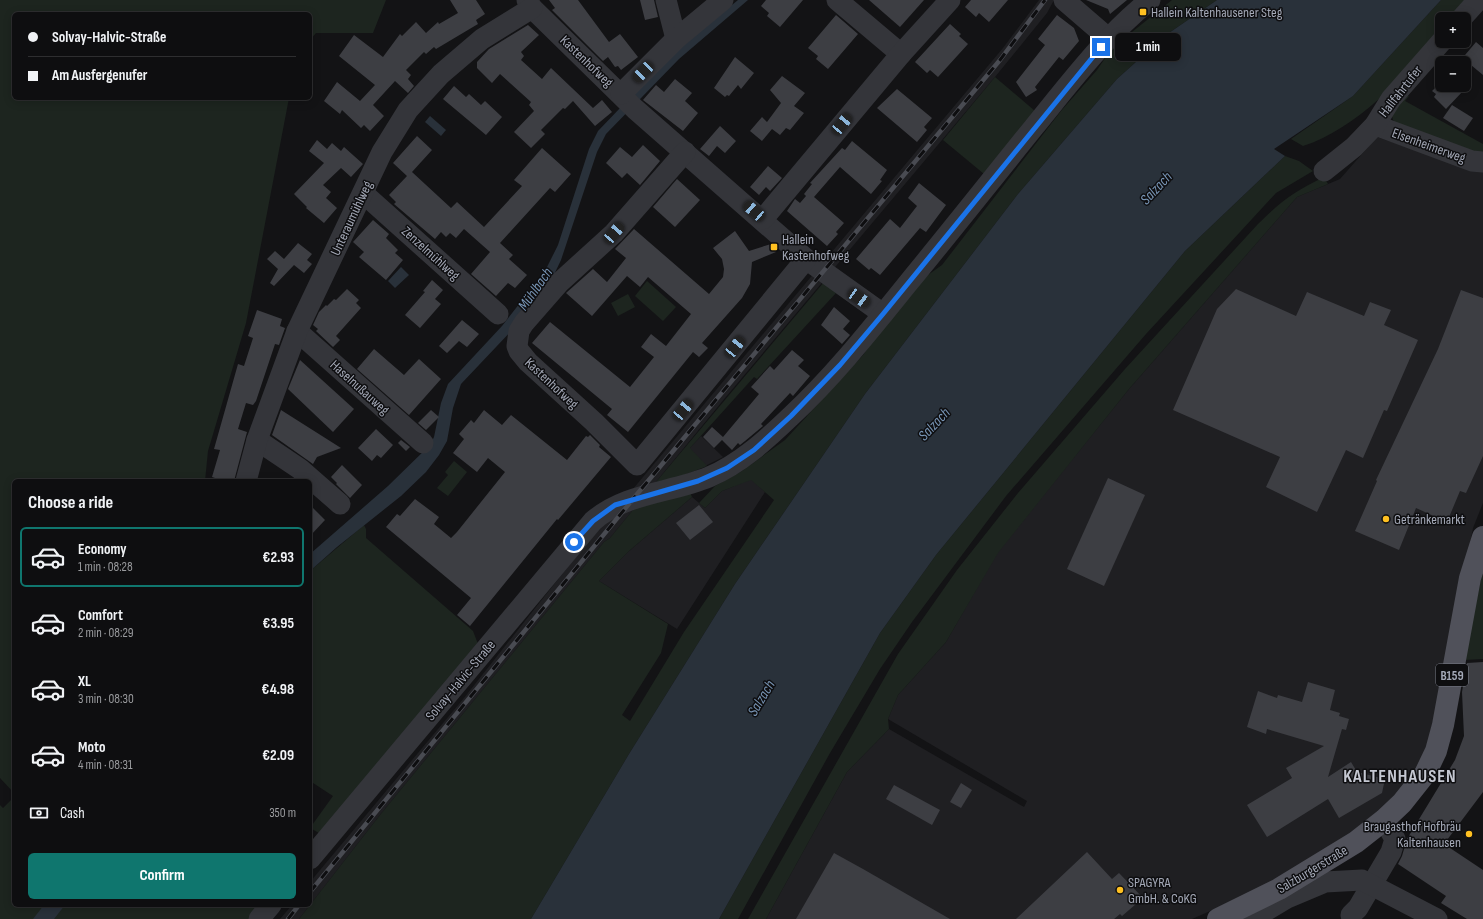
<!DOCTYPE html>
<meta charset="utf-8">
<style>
body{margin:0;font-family:"Sofia Sans Condensed",sans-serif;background:#1c1c1e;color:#f1f3f6;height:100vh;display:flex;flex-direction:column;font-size:15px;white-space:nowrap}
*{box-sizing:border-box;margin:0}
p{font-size:13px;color:#9b9c9f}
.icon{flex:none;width:22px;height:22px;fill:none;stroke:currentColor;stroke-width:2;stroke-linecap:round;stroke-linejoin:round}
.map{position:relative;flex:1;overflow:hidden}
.panel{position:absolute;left:12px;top:479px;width:300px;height:428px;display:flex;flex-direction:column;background:#0e0e10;border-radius:6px;box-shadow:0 2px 10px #0003,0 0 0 1px #2e2e30}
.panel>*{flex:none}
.guide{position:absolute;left:12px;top:12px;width:300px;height:88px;border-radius:6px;box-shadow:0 2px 10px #0003,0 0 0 1px #2e2e30;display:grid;align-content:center;height:88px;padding:0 16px;background:#0e0e10}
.buttons{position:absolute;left:1435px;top:12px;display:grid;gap:8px}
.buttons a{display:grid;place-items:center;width:36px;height:36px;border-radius:6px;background:#0e0e10;box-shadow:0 2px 10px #0003,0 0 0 1px #2e2e30;font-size:20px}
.end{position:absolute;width:18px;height:18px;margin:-9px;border:5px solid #1a73e8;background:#fff;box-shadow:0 0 0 2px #fff}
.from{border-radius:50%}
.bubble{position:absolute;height:28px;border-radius:6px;background:#0e0e10;box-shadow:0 2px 10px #0003,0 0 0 1px #2e2e30;font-size:13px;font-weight:700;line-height:28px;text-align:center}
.car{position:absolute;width:12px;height:24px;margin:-12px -6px;border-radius:5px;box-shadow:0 0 3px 1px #0007;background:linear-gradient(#222 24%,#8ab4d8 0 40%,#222 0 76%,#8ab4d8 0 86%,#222 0)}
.guide b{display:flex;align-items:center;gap:14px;height:38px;font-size:15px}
.guide b+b{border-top:1px solid #2e2e30}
.guide i{width:10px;height:10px;background:#f1f3f6}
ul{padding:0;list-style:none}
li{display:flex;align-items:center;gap:12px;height:60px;margin:0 8px 6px;padding:0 8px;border:2px solid transparent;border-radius:6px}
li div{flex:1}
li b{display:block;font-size:15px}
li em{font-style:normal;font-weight:700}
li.selected{border-color:#0f766e}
li>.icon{width:36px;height:36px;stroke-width:1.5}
h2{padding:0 16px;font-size:18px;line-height:48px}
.pay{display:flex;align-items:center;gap:10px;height:44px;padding:0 16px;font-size:15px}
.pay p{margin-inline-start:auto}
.button{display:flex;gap:8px;margin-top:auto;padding:8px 16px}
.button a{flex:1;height:46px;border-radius:6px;background:#0f766e;color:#fff;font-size:16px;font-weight:700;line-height:46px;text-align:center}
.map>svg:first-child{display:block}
.built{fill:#1f1f22}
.green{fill:#1d251f}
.water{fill:#29313a}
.building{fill:#3d3e43}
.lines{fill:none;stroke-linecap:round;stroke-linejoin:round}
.minor{stroke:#34353a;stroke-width:21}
.major{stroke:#50515a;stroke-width:22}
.rail-casing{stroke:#494b52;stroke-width:4.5}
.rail{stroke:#0e0e10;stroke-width:3;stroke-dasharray:9;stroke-linecap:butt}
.route{stroke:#1a73e8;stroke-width:5}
.poi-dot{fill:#ffc021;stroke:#0e0e10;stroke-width:1.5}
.labels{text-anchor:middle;stroke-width:3;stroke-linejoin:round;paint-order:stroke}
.shield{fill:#0e0e10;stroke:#777a85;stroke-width:1}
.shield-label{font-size:13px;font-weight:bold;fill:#a4a9b7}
.poi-label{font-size:14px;fill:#a4a9b7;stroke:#0e0e10;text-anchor:start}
.street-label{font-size:14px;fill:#a4a9b7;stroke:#0e0e10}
.water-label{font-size:15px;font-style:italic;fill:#7895b5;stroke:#0e0e10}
.district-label{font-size:18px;font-weight:bold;letter-spacing:1px;fill:#c5c8d2;stroke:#0e0e10}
</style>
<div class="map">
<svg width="1483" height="919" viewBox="0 0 1483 919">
<rect width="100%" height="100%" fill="#131315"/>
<g class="built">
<path d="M1039,0h15l-7,13 -52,64 -270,321 -115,140 -6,4 -224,273 -70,90v-23l154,-184 106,-134 433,-516z"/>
<path d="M1377,137l94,32h12v334l-10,25 -23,121 -24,101 -13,25 -33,38 -46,36 -101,52 -41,18h-426l81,-147 42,-43 135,78 3,-6 -139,-82 10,-24 48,-53 51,-89 132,-164 168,-192 43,-18z"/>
<path d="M701,436l22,21 -22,11 -12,-19z"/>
<path d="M751,479l14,13 -88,137 -78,-48 30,-30 63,-54 13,11 17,-17z"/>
<path d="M292,905h18l-11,14h-19z"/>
</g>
<g class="green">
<path d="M0,0h386l-13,33h-57l-6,7v-26h-296v84h275l-43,225 -38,128 -3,30h-191v312l-14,-15z"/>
<path d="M1172,0h45l-51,35 -49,44 -99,115 -153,200 -130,190 -106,170 -98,165h-232l81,-104 224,-273 6,-4 27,-33 53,-13 2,5 -63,54 -30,30 69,43 -7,29 -39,62 8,6 54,-89 90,-132 -23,-20 -29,11 -17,17 -6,-5 16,-17 27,-15 43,-31 78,-85 48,-68 31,-22 119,-154 36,-41 15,-22z"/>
<path d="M1441,0h31l-17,19h-13v15c-37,41 -85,95 -139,112l-12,-7 62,-43z"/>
<path d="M995,77l40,34 -51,63 -41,-34z"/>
<path d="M1405,95l4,1 -4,5 78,43v12l-85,-30 -5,-6 -2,-8z"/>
<path d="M1285,156l14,5 14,10 -37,22 -130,141 -140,162 -94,126 -32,47 -50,84 -92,166h-19l161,-286 56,-78 249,-304z"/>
<path d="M1324,177l4,7 -31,13 -168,192 -131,164 -52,89 -48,53 -10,24 1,10 -42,43 -81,147h-18l150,-265 59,-84 61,-77 107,-124 133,-145c23,-23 37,-33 66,-47z"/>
<path d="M647,281l29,26 -13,14 -28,-25z"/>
<path d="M824,282l12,11 -79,86 -3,-2 -64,71 17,18 -28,11 -23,5z"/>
<path d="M628,294l7,13 -17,9 -7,-13z"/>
<path d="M454,461l13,11 -19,24 -11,-8 11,-13 -3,-3z"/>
<path d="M364,525l2,4v9l107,93 5,13 -159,189 -9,-5 23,-32 -23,-15v-210z"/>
<path d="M1483,573v86l-19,1 17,-81z"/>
<path d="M14,797v108h217l5,3 3,-3h22l-12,14h-249v-114l3,3z"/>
</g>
<g class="water">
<path d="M738,0h10l-69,59 -73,75 -9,18 -36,108 -10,21 -38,48 -52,55 -8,24 -6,33 -8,14 -13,17 -25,24 -64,51 -27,24v-17l78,-68 42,-41 4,-8 7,-34 7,-19 54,-58 43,-55 13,-26 31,-96 9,-18 69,-72z"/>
<path d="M1217,0h224l-88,96 -79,53 11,7 -100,95 -249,304 -56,78 -161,286h-188l98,-165 106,-170 130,-190 153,-200 99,-115 49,-44z"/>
<path d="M430,116l16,14 -5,6 -16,-14z"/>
<path d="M401,267l8,8 -14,13 -7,-7z"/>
<path d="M44,905h21l-11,14h-21z"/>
</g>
<g class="building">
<path d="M450,0h26l9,14 -9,6 2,4 -42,25 -2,-2 -8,7 -2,-2 -18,18 5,5 -3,4 6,7 -6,7 -13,-12 -22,24 11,11 -14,15 -6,-6 -3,3 -19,-18 -2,4 -16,-13 13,-19 23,19 15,-16 -36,-29 15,-21 29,22 17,-23 2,2 14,-14 10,11 12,-11 1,2 19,-11z"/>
<path d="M549,0h29l31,42 11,-8 18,23 -17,13 -3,-4 -3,1 -7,-10 -5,4 -51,-51 3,-2z"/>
<path d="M640,0h14l4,17 -13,3z"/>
<path d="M766,0h37l-23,27 -13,-11 2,-3 -8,-7z"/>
<path d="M869,0h55l-24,27z"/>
<path d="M971,0h37l-19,22 -10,-9 -3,4 -11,-10z"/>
<path d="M1086,0h41l-17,14 -2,-5z"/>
<path d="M836,15l22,19 -30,35 -12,-10 2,-3 -10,-8z"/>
<path d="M1057,15l17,13 5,13 -16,19 -4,-3 -24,30 2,3 -11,7 -10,-15 29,-37 -7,-6z"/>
<path d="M950,24l11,10 -2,2 9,8 -30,33 -8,-7 -3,3 -12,-11z"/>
<path d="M528,25l11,10 -18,17 3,4 -3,4 21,19 9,-11 42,40 9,-8 10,12 -17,14 -22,-25 -8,8 -2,-1 -22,22 4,4 -14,14 -17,-16 20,-21 -5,-6 2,-3 -31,-28 -8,9 -15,-15v-6l12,-13z"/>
<path d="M1476,42l7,6v27l-12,-10 -3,3 -8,-7z"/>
<path d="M735,57l19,16 -13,16 -3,-4 -9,11 -2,-1 -2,2 -11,-9z"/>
<path d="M782,76l23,17 -11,13 10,7 -14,17 -4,-2 -6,7 -8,-6 -10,12 -12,-10 12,-14 5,5 14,-19 -11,-13z"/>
<path d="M675,79l17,14 -7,8 13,12 -15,18 -40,-31 13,-15 8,7z"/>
<path d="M1438,85h18l7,6 -17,18 -12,-12 2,-3 -4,-3z"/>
<path d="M454,86l12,11 3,-3 12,11 4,-4 17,16 -16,18 -43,-36z"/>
<path d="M897,89l35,29 -8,9 3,3 -10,12 -40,-34z"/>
<path d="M1452,105l21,13 -9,13 -21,-13z"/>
<path d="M720,126l16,15 -11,12 -8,-7 -8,10 -9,-7z"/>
<path d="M417,136l15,14 -20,22 39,36 6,-6 27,25 38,-41 -8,-6 28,-32 29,26 -16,18 -5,-4 -50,55 13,12 -4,4 18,16 -12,13 -7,-5 -12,13 -25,-22 19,-22 -26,-23 -8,9 -6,-5 -4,4 -5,-5 -6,7 -41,-35 2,-2 -7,-7 18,-19 -14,-13z"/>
<path d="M317,140l10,9 5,-6 9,8 3,-4 19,17 -12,13 -10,-9 -18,17 8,7 -5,6 11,10 -13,15 -18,-15 1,-1 -13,-13 30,-31 -15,-12z"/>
<path d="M852,141l35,29 -7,10 2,1 -11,13 -31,-27 -26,30 30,26 -8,9 2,2 -11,12 -40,-35 8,-12 5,4 6,-7 -2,-2 8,-10 -2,-1 32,-35 3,2z"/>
<path d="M643,145l17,16 -20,24 -13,-12 -5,5 -16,-15 14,-16 12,10z"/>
<path d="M768,166l14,12 -12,13 -4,-4 -7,8 -9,-8z"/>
<path d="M677,179l23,21 -25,27 -22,-20z"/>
<path d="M919,183l27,22 -20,27 -6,-4 -40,47 -9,-7 -2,2 -13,-11 34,-40 10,9 17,-22 -9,-8z"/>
<path d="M373,220l16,14 -3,4 12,12 -3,3 8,7 -17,20 -27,-23 5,-5 -11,-10z"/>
<path d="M634,229l75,65 14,-17 1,-8 -2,-10 -9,-11 22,-17 14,20 22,-7 5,8 -24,10 -2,22 -8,14 -40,45 6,5 -9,9 -6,-5 -65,80 -21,-17 5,-6 -80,-66 18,-21 80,65 24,-30 -13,-10 10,-13 15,12 25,-32 -43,-37 -8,10 -13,-11 -35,40 -26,-23 27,-24 14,13 19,-24 -11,-9z"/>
<path d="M298,243l14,11 -5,6 5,4 -8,9 -10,-8 -20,21 -4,-3 8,-14 -11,-10 8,-8 9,8z"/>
<path d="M432,280l11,10 -8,9 6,5 -21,24 -15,-13 20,-23 -2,-1z"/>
<path d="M347,289l12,11 -3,3 5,5 -25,28 4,4 -7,7 -17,-16 2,-2 -5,-4 6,-13 7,-7 1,1 7,-7 2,1z"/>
<path d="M1236,289l60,27 11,-24 57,24 6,-14 21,8 -7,15 34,15 -31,71 -3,-1 -21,48 -17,-8 -29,62 -51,-25 14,-30 -107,-47 44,-101z"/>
<path d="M1461,290l22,8v158l-17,37 -6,-2 -13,31 -31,-14 -17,42 -44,-19 22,-50 -1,-1 62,-131z"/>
<path d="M834,307l16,14 -7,8 7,6 -8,9 -21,-19z"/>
<path d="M257,310l25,9 -2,7 5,2 -6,17 -4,-1 -19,57 -3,4 -7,-2 -8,26 9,3 -13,49h-10l-12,-4 8,-27 -6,-1 24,-85 6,2 9,-28 -5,-2z"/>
<path d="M462,320l17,14 -12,13 -8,-6 -12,12 -8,-7z"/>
<path d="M374,349l30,26 15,-16 22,20 -32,36 -52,-46z"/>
<path d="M792,350l12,10 -6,6 12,10 -17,20 -3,-3 -29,31 2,2 -18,15 -5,4 -2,-2 -6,7 -10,-10 -8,8 -11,-11 9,-10 11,10 36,-43 -8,-7 19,-21 4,4z"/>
<path d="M300,360l54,49 -21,23 -45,-43z"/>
<path d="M281,410l60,38 -24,9 -4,7 -41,-29z"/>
<path d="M431,410l8,7 -13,13 -8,-7z"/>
<path d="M484,410l18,15 9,-10 56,45 19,-24 2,1 2,-2 10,10 -1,2 12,10 -53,63 -1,-1 -87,107 -13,-11 14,-17 -85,-71 11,-13 3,2 15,-17 24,18 -5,7 17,14 6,-6 48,-60 -17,-14 -11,14 -24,-19 11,-14 -5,-5 12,-14 3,3z"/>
<path d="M376,429l17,16 -12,13 -4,-3 -5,6 -14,-13z"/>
<path d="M401,440l9,7 -4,4 -8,-8z"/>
<path d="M342,465l20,20 -12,13 -14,-14 1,-1 -6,-6z"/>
<path d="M1108,478l37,17 -41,91 -37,-17z"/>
<path d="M310,505l15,15 -15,16z"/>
<path d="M699,505l14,17 -23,18 -14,-17z"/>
<path d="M1483,662v130l-39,52 39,26v49h-16l-26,-16 5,-7 -48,-32 4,-8 5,-17 48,-79 9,-24 -2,-44 5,-29z"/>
<path d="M1308,682l27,8 -5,20 10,3 -1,3 10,3 -3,11 -4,-1 -14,48 23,-15 6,10 28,7 -3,14 -43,25 -11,-19 -61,38 -20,-32 45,-27 -6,-10 38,-22 -57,-17 -1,5 -19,-7 11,-36 19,7 1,-3 24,7z"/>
<path d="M961,783l11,7 -11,18 -11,-6z"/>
<path d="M894,785l46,25 -8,15 -46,-26z"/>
<path d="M1087,852l25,27 7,-6 24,25 -21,18 -2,-2 -6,5h-98z"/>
<path d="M834,853l29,16 87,50h-154z"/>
</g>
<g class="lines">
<g class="minor">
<path d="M527,0l5,8 103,101 171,150 77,55"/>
<path d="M666,0l10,39"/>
<path d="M837,0l64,54"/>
<path d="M1064,0l44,38"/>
<path d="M1461,19l17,-19"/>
<path d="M621,94l55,-55 47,-39"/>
<path d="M1375,125l97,36 11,1"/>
<path d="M685,152l-71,81 -55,50 -35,40 -5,8 -2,15 2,5 9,11 66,60 43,43 169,-206"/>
<path d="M1324,171l30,-24 21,-22 16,-26 51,-58"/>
<path d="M363,193l135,121"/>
<path d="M763,219l138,-165 49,-54"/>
<path d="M297,331l126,112"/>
<path d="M257,440l43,29 40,35"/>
<path d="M246,481l11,-41 40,-109 85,-179 26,-42 33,-36 41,-35 50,-31"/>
<path d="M310,859l283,-338c32,-28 77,-28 116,-44 31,-13 57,-37 81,-60 44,-41 81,-88 119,-135 42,-51 83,-103 125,-155 36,-44 71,-91 116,-127"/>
<path d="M1351,915l7,-7 33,-56 4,-13 -11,-19"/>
<path d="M259,919l12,-14"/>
<path d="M1252,919l35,-21 38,-16 37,-2 75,39"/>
</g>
<path class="major" d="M1218,919l61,-30 77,-47 28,-22 18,-17 23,-29 11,-23 7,-26 27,-147 13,-41"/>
<defs>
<g id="rail">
<path d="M310,892l323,-393 367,-439 45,-60"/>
<path d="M288,919l11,-14"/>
</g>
</defs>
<use href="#rail" class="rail-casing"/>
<use href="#rail" class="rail"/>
</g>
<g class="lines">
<path class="route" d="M574,542l19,-21 22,-16 83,-24 29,-13 27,-18 37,-34 49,-51 43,-51 218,-267"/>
</g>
<g class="poi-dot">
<rect x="1139" y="8" width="8" height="8" rx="2"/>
<rect x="770" y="243" width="8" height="8" rx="2"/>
<circle cx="1386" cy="519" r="4"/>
<circle cx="1469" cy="834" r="4"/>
<circle cx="1120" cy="890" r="4"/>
</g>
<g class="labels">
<rect class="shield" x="1436" y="664" width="32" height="22" rx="3"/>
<g class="shield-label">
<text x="1452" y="680">B159</text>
</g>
<g class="poi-label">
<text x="1151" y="17">Hallein Kaltenhausener Steg</text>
<text x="782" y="244">Hallein<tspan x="782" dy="16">Kastenhofweg</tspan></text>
<text x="1394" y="524">Getränkemarkt</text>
<text x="1461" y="831" text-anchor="end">Braugasthof Hofbräu<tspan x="1461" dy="16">Kaltenhausen</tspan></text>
<text x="1128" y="887">SPAGYRA<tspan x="1128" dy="16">GmbH. &amp; CoKG</tspan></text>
</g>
<g class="street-label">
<text transform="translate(587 61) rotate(44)" y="5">Kastenhofweg</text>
<text transform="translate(1400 91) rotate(-52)" y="5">Hallfahrtufer</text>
<text transform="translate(1429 145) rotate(20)" y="5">Elsenheimerweg</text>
<text transform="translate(351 218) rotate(-65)" y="5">Unteraumühlweg</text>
<text transform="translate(431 253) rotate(42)" y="5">Zenzelmühlweg</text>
<text transform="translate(552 383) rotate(43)" y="5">Kastenhofweg</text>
<text transform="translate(360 387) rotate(42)" y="5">Haselnußauweg</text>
<text transform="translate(460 680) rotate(-50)" y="5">Solvay-Halvic-Straße</text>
<text transform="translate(1312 869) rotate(-31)" y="5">Salzburgerstraße</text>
</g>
<g class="water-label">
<text transform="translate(1156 188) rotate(-47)" y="5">Salzach</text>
<text transform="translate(535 289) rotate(-55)" y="5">Mühlbach</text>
<text transform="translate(934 424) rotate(-47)" y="5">Salzach</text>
<text transform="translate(761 698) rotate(-59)" y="5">Salzach</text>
</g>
<g class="district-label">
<text x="1400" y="782">KALTENHAUSEN</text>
</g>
</g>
</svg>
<div class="buttons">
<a>+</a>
<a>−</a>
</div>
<i class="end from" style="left:574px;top:542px"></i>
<i class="end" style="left:1101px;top:47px"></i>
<div class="bubble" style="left:1115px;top:33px;width:66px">1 min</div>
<i class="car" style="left:643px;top:72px;rotate:225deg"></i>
<i class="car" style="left:842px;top:124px;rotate:40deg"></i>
<i class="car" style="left:754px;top:211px;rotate:311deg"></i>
<i class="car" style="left:614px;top:233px;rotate:41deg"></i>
<i class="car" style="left:859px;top:298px;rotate:125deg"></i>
<i class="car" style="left:735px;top:347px;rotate:39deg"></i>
<i class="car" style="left:683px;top:410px;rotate:40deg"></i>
<div class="guide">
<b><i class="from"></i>Solvay-Halvic-Straße</b>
<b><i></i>Am Ausfergenufer</b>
</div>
<section class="panel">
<h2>Choose a ride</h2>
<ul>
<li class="selected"><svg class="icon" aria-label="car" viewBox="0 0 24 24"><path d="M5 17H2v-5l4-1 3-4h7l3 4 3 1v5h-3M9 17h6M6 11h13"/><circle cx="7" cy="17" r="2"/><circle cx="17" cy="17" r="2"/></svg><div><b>Economy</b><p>1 min · 08:28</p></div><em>€2.93</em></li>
<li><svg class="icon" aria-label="car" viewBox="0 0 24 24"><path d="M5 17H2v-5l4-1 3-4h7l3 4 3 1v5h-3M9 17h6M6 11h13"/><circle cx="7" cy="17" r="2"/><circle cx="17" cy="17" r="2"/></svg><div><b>Comfort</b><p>2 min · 08:29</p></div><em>€3.95</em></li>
<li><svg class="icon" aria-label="car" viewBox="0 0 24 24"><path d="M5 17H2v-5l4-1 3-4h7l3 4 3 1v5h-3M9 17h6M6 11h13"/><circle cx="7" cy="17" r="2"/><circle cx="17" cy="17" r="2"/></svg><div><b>XL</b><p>3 min · 08:30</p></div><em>€4.98</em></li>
<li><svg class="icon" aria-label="car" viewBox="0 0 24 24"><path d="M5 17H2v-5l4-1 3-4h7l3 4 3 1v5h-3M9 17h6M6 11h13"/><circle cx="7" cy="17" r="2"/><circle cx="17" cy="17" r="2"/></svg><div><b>Moto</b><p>4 min · 08:31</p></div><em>€2.09</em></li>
</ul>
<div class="pay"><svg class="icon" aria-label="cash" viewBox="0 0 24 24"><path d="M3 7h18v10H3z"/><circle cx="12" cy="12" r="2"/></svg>Cash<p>350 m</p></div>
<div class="button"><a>Confirm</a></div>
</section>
</div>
